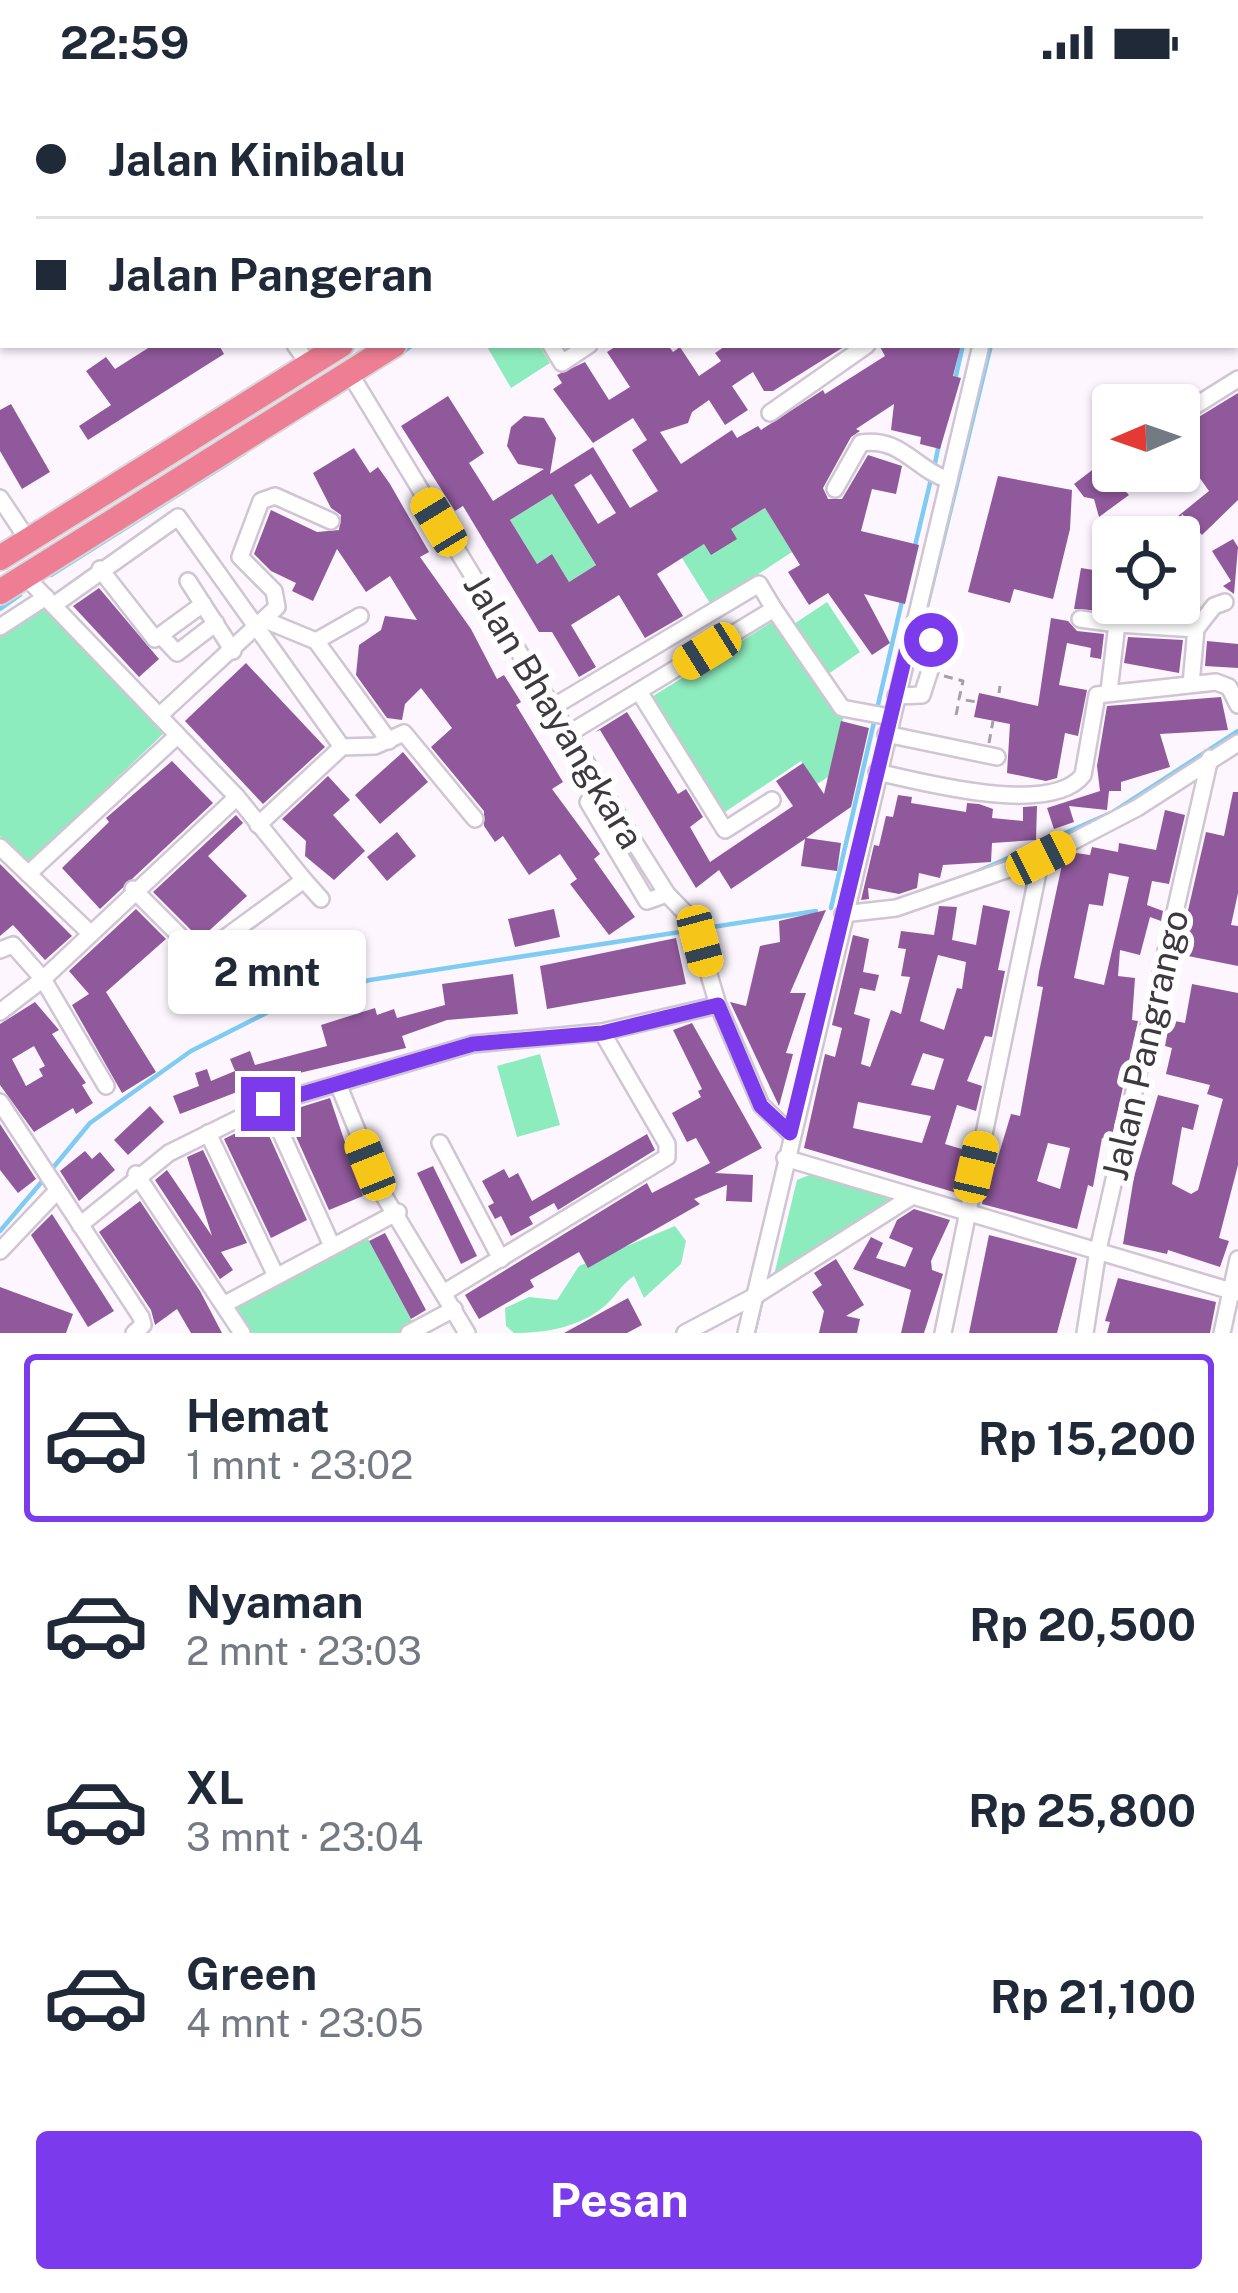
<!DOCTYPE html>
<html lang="id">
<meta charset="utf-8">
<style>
body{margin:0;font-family:"Public Sans",sans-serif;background:#f2f2f3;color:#1f2937;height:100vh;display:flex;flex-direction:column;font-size:45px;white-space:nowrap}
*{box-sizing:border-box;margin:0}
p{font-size:39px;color:#747a83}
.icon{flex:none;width:66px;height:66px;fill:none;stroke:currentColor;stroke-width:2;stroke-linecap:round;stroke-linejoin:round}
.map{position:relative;height:1249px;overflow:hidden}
.side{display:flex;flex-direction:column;background:#fff;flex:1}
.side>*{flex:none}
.guide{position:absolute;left:0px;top:0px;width:1239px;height:264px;box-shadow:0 3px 9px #0004;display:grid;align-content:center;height:264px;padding:0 36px;background:#fff}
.needle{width:78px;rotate:268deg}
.fabs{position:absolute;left:1092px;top:300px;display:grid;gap:24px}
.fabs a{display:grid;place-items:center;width:108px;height:108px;border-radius:12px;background:#fff;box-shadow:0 3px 9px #0004;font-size:60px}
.end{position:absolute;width:54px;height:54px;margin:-27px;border:15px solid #7c3aed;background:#fff;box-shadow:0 0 0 6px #fff}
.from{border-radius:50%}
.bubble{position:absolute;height:84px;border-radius:12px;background:#fff;box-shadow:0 3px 9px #0004;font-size:39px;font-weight:700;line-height:84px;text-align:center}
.car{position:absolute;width:36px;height:72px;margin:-36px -18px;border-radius:15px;box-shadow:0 0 9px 3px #0007;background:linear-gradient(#f5c518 24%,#345 0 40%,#f5c518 0 76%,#345 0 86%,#f5c518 0)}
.guide b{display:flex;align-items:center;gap:42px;height:114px;font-size:45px}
.guide b+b{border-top:3px solid #e0e1e3}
.guide i{width:30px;height:30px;background:#1f2937}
ul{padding:21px 0 0;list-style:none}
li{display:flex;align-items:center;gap:36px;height:168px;margin:0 24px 18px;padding:0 12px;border:6px solid transparent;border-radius:12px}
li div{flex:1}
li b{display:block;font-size:45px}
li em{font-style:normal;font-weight:700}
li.selected{border-color:#7c3aed}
li>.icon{width:108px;height:108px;stroke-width:1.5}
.button{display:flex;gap:24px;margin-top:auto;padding:24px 36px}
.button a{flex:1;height:138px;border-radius:12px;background:#7c3aed;color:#fff;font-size:48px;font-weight:700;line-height:138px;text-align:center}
.status{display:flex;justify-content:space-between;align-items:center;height:84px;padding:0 60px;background:#fff;direction:ltr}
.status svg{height:33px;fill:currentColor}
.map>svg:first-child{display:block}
.green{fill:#8decbd}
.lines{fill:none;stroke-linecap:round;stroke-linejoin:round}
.stream{stroke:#7fccf3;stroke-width:4.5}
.building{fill:#90599c;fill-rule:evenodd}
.minor-casing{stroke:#d0c5d2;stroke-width:20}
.major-casing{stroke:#d8d7d8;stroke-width:22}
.highway-casing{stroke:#d8d7d8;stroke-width:28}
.path{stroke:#a6a0a7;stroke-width:3;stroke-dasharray:9 6;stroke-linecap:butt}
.minor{stroke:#fff;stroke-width:15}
.major{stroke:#f4b2be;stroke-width:18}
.highway{stroke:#ed7e93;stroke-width:24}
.route{stroke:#7c3aed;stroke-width:15}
.labels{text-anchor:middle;stroke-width:12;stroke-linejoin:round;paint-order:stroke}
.street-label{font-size:36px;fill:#3d393e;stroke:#fff}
</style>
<div class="status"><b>22:59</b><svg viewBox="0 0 49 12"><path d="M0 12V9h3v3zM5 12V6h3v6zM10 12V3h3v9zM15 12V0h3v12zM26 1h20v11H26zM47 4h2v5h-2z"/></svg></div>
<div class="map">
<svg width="1238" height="1249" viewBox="0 0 1238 1249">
<rect width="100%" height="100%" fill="#fdf6fe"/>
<g class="green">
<path d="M486,261h53l11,18 -39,25z"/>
<path d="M552,410l44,71 -27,17 -17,-28 -15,10 -27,-44z"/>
<path d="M765,424l27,44 -81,53 -29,-47 22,-14 7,10 20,-25z"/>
<path d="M827,518l33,50 -33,23 -33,-51z"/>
<path d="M43,521l120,129 -136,130 -27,-28v-202z"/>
<path d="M777,535l67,96 -16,62 -11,7 -16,-23 -79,53 -72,-116z"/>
<path d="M540,970l20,71 -43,12 -20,-71z"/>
<path d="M812,1090l82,24 -120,77 23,-95z"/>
<path d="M675,1142l11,15 -5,23 -37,34 -10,-22c-13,9 -16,17 -27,28 -25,23 -61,29 -93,29l-8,-7 -1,-18 24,-11 28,3 22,-34z"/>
<path d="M366,1151l48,90 -15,8h-148l-15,-28z"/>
</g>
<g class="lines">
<g class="stream">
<path d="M1054,3l1,-3"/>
<path d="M400,270l13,-9"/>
<path d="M955,296l8,-35"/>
<path d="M934,384l5,-24"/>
<path d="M914,466l17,-71"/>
<path d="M51,491l193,-122"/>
<path d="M0,525l20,-14"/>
<path d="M921,547l70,-286"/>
<path d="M974,789l139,-61 125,-81"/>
<path d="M831,824l71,-307"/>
<path d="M52,1085l38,-46 101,-72 103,-52 76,-19 446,-69"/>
<path d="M0,1147l45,-53"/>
<path d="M754,1249l9,-38"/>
</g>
</g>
<g class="building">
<path d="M153,261h66l5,9 -136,86 -9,-14 32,-21 -25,-34 20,-14 9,12z"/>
<path d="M618,261h50l5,7 7,-5 19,29 22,-15 -6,-8 12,-8 115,3 -69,43h-9l-11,-19 -21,14 16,24 -23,15 -16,-25 -17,12 -4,11 -28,9 21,32 51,-34 5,8 21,-12 3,4 62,-40 2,4 60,-38 -6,-11h82l-8,31 8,2 -21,71 -20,-5 1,-7 -30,-7 3,-26 -38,25 4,2 -9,6 -28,51 5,11h14l26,-44 34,11 -6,28 -24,-5 -11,42 58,14 -14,59 -41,-10 26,49 -18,12 -44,-62 -19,12 -21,-33 12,-7 -35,-57 -34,21 6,10 -26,16 -7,-11 -47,30 26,42 -38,22 -26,-43 -48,30 25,42 -17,10 -27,-45h-13l-76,-126 -8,5 -54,-85 47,-30 36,57 -15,10 24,38 51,-32 -26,-5 -11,-18 4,-19 13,-11 20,2 12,20 -6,36 43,-27 37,61 28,-17 -26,-41 15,-10 -14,-22 -40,25 -40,-54 9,-6 -5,-8 28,-13 24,38 21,-13 -23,-35zM591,390l25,39 -18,11 -24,-39zM552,410l44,71 -27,17 -17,-28 -15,10 -27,-44z"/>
<path d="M1238,309v107l-36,35 -20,-21 -6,23h-25l5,-20 16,4 37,-30 -22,-31 -8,5v-36z"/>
<path d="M11,320l39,68 -28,17 -22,-38v-41z"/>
<path d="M354,364l16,25 8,-6 12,17 39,68 -9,5 51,72 26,50 7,-4 17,27 -5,3 47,77 -11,7 48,65 -6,5 41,58 -26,18 -39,-51 7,-5 -17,-25 -31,21 -26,-39 -8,6 -11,-16v-15l-53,-64 21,-19 -31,-40 -16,16 -3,16 -15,-2 -31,-43 3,-30 22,-15 4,-14 32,4 -27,-44 -24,16 -29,-43 -24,52 -21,-10 4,-8 -25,-12 -17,-17 17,-44 46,22 22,-2 2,-15 -10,-7 -18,-35z"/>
<path d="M1100,380l29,31 -30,22 -5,-18 -10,-2 -10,-13z"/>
<path d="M998,392l74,14 -2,39 -17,70 -39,-10 -4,14 -42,-11z"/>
<path d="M1233,455l5,8 -4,47 -11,-8 8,-5 -19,-30z"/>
<path d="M1101,479l12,1v39h43l-1,11 -81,-5 7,-41 19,3z"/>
<path d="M99,504l60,71 -20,18 -66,-71z"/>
<path d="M1051,534l17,3 9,10 27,3 -3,25 -11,-2 1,-9 -24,-5 -8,42 28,5 -9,46 -13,-3 -8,45 -11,3 -39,-8 3,-49 -36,-7 5,-24 59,13z"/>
<path d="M1128,553l55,3 -4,33 -55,-10z"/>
<path d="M1207,557l31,3v24l-33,-2z"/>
<path d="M246,579l79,84 -62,57 -78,-83z"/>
<path d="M1221,613l7,33 -68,4 10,33 -49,15v9h-12l-2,19 -38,-4 5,16 -20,7 -7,-21 53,-17 -3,-25 10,-60z"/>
<path d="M627,628l51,82 8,-5 17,28 -13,10 20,35 83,-56 -17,-25 27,-18 21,31 17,-73 28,7 -18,79 -45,31 35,5 -4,28 -36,-5 4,-27 -74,50 -12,-19 -23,18 -96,-158 -5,2z"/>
<path d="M403,668l25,30 -48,42 -25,-29z"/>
<path d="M172,677l41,42 -113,106 -38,-41 47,-46 -3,-4z"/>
<path d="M328,692l22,24 -17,15 32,36 -31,29 -29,-24 1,-15 -24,-22z"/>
<path d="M1233,708h5v101l-7,32 7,1v40l-60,-12 28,-122 18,4z"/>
<path d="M898,711l14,2 -1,6 55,9 1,-9 12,1 14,5 -1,9 31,3v-14l14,-1 -1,34 -44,3 -1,19 -48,3 -3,13 -21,-5 -2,15 -18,6 -31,-6 1,11 -8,1 13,-55 5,1 7,-30 7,1z"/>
<path d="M1165,726l20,5 -16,69 -17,-3 -5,24 16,6 -2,10 -11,-4 -10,38 -20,-5 -2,26 17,2 -3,42 6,1 -27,119 -9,-2 -9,49 -5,-2 -11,44 -95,-25 8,-39 5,2 16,-53 9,2 23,-129 -6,-1 2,-14 24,-112 13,-7 14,2 2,-8 26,5 1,-9 37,7zM1109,789l20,4 -25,108 -30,-7 15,-74 14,2zM1048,1059l22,5 -10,41 -23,-8z"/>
<path d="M236,731l7,8 -35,33 39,40 -47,43 -47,-47z"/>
<path d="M397,748l19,24 -29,25 -20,-24z"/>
<path d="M0,780l72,72 -27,24 -32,-35 -13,11z"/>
<path d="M983,821l27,6 -12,59 7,1 -13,66 -7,-1 -18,45 15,5 -6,25 -19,-6 -12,39 23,7 -11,42 -153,-45 21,-94 10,3 7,-29 -10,-3 21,-90 16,4 -6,33 16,3 -4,16 -15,-3 -6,26 16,5 -9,45 9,3 21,-57 10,4 9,-37 -9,-1 5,-27 -8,-1 3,-17 33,4 5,-29 18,1 -5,33 24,5zM938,871l28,7 -4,27 -5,-1 -13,42 -24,-9zM923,969l21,6 -10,31 -23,-5zM858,1018l73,14 -9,27 -69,-15z"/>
<path d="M136,825l30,30 -60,53 50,80 -34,21 -50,-88 17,-11 -20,-23z"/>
<path d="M554,825l6,28 -45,10 -7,-28z"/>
<path d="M826,826l-36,83h16l-20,60 7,1 -14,52 -49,-104 16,4 14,-60 20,-4 -1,-21z"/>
<path d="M676,854l10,46 -139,25 -7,-43z"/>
<path d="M513,890l5,40 -71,6 -45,16 4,12 -111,26 2,6 -59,18 -1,-6 -57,22 -7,-18 26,-10 -4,-13 12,-4 4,12 24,-10 -5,-12 20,-8 5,14 72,-19 -6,-21 54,-17 2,7 17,-6 3,9 48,-13 -3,-21z"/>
<path d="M1192,900l46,9v172l-19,73 10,3 -9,26 -52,-17 -1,4 -44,-10 11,-67 24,-82 41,10 -6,25 -11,-3 -10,57 19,10 7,-4 25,-91 -16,-5 3,-9 -44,-11 6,-26 -7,-2 5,-26 15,3z"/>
<path d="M35,918l24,28 -7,4 34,49 -4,2 11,18 -17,11 -3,-6 -39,24 -34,-47v-61zM34,962l11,20 -6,3 4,7 -17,10 -14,-27z"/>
<path d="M692,939l70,125 -47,25 38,2 -1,27 -26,-1 1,-16 -33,14 6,5 -112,64 -9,-16 -49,28 4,7 -55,32 -14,-24 182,-112 5,10 58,-30 -14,-25 -9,4 -15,-29 29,-16 -3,-6 4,-2 -29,-59z"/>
<path d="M330,1014l33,98 -34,14 -44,-98z"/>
<path d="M150,1022l14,16 -36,33 -14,-15z"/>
<path d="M262,1036l45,100 -36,18 -47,-99z"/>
<path d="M0,1040l36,55 -18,14 -18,-23z"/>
<path d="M647,1050l8,16 -97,60 -4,-7 -25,14 4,7 -22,12 -10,-20 -6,3 -7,-13 6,-3 -12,-22 22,-12 5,9 9,-5 14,28z"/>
<path d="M203,1066l44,93 -26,9 12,18 -13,9 -65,-99 12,-10 45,66 -25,-79z"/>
<path d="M85,1067l7,8 8,-7 15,18 -36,31 -19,-30z"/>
<path d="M433,1082l44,90 -16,8 -44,-91z"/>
<path d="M140,1117l60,90 22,42h-31l-14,-24 -22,16 -4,-15 -52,-78z"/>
<path d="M914,1125l36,11 -19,41 1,9 11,4 -19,59h-23l10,-43 -58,-21 18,-32 12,6 -7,15 29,9 8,-19 -24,-10 8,-18z"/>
<path d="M52,1130l62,97 -26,16 -57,-92z"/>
<path d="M385,1149l41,77 -15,9 -42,-78z"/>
<path d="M989,1151l88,23 -20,75h-88z"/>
<path d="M836,1175l28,46 -18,11 14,3 -3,14h-38l5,-22 -12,-19 10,-7 -8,-12z"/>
<path d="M1118,1194l98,24 -6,31h-103l3,-11 -5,-1z"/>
<path d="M0,1203l73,27 -7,19h-66z"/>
<path d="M628,1214l14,27 -15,8h-63z"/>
</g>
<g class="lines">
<defs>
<g id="minor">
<path d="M137,0l2,3"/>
<path d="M333,0l1,3"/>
<path d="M681,0l1,3"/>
<path d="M8,3l1,-3"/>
<path d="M369,3l4,-3"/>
<path d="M863,3l5,-3"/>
<path d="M1023,3l1,-3"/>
<path d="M1042,3l1,-3"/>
<path d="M0,27l3,-9"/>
<path d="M1236,63l2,-1"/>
<path d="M0,232l3,-2"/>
<path d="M295,261l14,19"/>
<path d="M551,261l11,18 27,-18"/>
<path d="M349,288l284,468 34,54 26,27 25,84 43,100 29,28"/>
<path d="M770,329l97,-68"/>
<path d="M1179,332l59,-37"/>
<path d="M1112,378l1,-1"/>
<path d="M835,405l26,-46c41,-6 53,26 88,37"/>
<path d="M0,414l28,42"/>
<path d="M100,485l55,70 48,-35"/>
<path d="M188,497l45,70"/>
<path d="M54,521l124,-88 164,230"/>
<path d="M774,525l68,99 48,9"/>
<path d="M1080,535l37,5"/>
<path d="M265,536l51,21 73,100"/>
<path d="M0,543l46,-30"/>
<path d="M1196,545l18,-23 11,-4"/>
<path d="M163,554l14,15 39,-30"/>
<path d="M316,557l44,-25"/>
<path d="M1109,607l8,-67 79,5 -5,55"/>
<path d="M640,609l85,137 47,-30"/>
<path d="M896,612l26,-1 14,-43 -5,-12 -21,-4"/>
<path d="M551,624l208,-124 15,25 -206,125"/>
<path d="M159,632l118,-109 -3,-16 -34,-34 21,-56 14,-5 56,25"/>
<path d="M886,650l111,23"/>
<path d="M877,688c45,10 174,45 206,3l14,-80 119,-13 13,5 9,18"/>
<path d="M602,706l-14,12 59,99 20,-7"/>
<path d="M258,741l84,-78 33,-1 29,-13 71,86"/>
<path d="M0,763l90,86"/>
<path d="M28,790l149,-138"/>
<path d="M304,796l17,19"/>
<path d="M133,805l67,67 104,-76 -67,-83"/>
<path d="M843,830l53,-6 145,-50 96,-50 101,-65"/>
<path d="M0,866l13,-5 30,34 63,107"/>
<path d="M0,928l43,-33 194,-182 -212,-221"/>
<path d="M338,1000l46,112 83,137"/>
<path d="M0,1018l141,215 2,8 -9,8"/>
<path d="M268,1020l64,142"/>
<path d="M208,1049l68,143"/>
<path d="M440,1059l61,116"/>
<path d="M785,1074l453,135"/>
<path d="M136,1090l106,159"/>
<path d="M80,1141l89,-72 99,-49 205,-60 129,-12 116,-27"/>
<path d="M0,1167l56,-59"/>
<path d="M445,1208l222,-135v-13l-65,-112"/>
<path d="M225,1220l173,-92"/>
<path d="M409,1249l45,-24"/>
<path d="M685,1249l70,-37 156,-99"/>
<path d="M746,1249l235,-988"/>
<path d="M943,1249l98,-475"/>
<path d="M1085,1249l13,-83 112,-492"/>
<path d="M1222,1249l16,-74"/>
</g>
<g id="major">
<path d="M1219,0l1,3"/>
<path d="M1236,30l2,4"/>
</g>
<g id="highway">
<path d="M741,3l4,-3"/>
<path d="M801,3l5,-3"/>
<path d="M0,474l341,-213"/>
<path d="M0,508l394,-247"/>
</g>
</defs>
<use href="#minor" class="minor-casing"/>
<use href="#major" class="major-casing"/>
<use href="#highway" class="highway-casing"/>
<g class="path">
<path d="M944,592l19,5 -4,18 18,3"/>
<path d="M999,609l1,-7"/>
<path d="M956,631l3,-14"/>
<path d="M989,659l4,-22"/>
</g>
<use href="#minor" class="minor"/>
<use href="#major" class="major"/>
<use href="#highway" class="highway"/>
</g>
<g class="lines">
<path class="route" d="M268,1020l205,-60 129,-11 116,-28 43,101 29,27 120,-497 21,4"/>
</g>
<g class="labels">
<g class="street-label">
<text transform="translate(554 627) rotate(59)" y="13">Jalan Bhayangkara</text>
<text transform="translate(1145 961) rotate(-77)" y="13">Jalan Pangrango</text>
</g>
</g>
</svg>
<div class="fabs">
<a><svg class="needle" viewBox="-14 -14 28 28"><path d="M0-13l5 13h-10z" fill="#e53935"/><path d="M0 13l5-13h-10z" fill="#747a83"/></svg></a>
<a><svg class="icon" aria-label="locate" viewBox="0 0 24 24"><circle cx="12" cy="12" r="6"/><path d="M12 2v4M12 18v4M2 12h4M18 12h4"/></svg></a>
</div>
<i class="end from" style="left:931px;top:556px"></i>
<i class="end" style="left:268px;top:1020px"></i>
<div class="bubble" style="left:168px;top:846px;width:198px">2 mnt</div>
<i class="car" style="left:439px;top:438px;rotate:329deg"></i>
<i class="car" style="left:707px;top:567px;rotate:238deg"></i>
<i class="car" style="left:1041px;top:774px;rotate:63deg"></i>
<i class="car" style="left:700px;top:857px;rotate:165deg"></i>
<i class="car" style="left:370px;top:1081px;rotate:338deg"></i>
<i class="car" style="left:976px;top:1083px;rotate:13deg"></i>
<div class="guide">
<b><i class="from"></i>Jalan Kinibalu</b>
<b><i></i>Jalan Pangeran</b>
</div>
</div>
<section class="side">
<ul>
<li class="selected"><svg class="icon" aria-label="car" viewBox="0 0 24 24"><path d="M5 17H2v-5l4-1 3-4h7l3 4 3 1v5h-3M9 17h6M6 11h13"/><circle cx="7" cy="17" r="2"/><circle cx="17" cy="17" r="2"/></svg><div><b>Hemat</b><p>1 mnt · 23:02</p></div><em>Rp 15,200</em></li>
<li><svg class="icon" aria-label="car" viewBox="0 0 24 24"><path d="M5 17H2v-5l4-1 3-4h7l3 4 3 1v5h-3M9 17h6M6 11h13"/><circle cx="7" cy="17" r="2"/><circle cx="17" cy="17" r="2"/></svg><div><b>Nyaman</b><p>2 mnt · 23:03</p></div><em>Rp 20,500</em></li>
<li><svg class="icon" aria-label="car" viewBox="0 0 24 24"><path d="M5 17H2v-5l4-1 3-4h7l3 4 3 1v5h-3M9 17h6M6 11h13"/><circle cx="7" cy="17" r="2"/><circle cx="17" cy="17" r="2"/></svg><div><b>XL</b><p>3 mnt · 23:04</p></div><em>Rp 25,800</em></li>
<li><svg class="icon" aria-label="car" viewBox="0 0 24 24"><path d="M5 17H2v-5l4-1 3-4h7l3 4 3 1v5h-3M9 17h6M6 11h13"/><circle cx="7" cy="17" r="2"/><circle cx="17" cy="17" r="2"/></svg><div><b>Green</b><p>4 mnt · 23:05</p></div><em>Rp 21,100</em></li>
</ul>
<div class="button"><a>Pesan</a></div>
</section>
